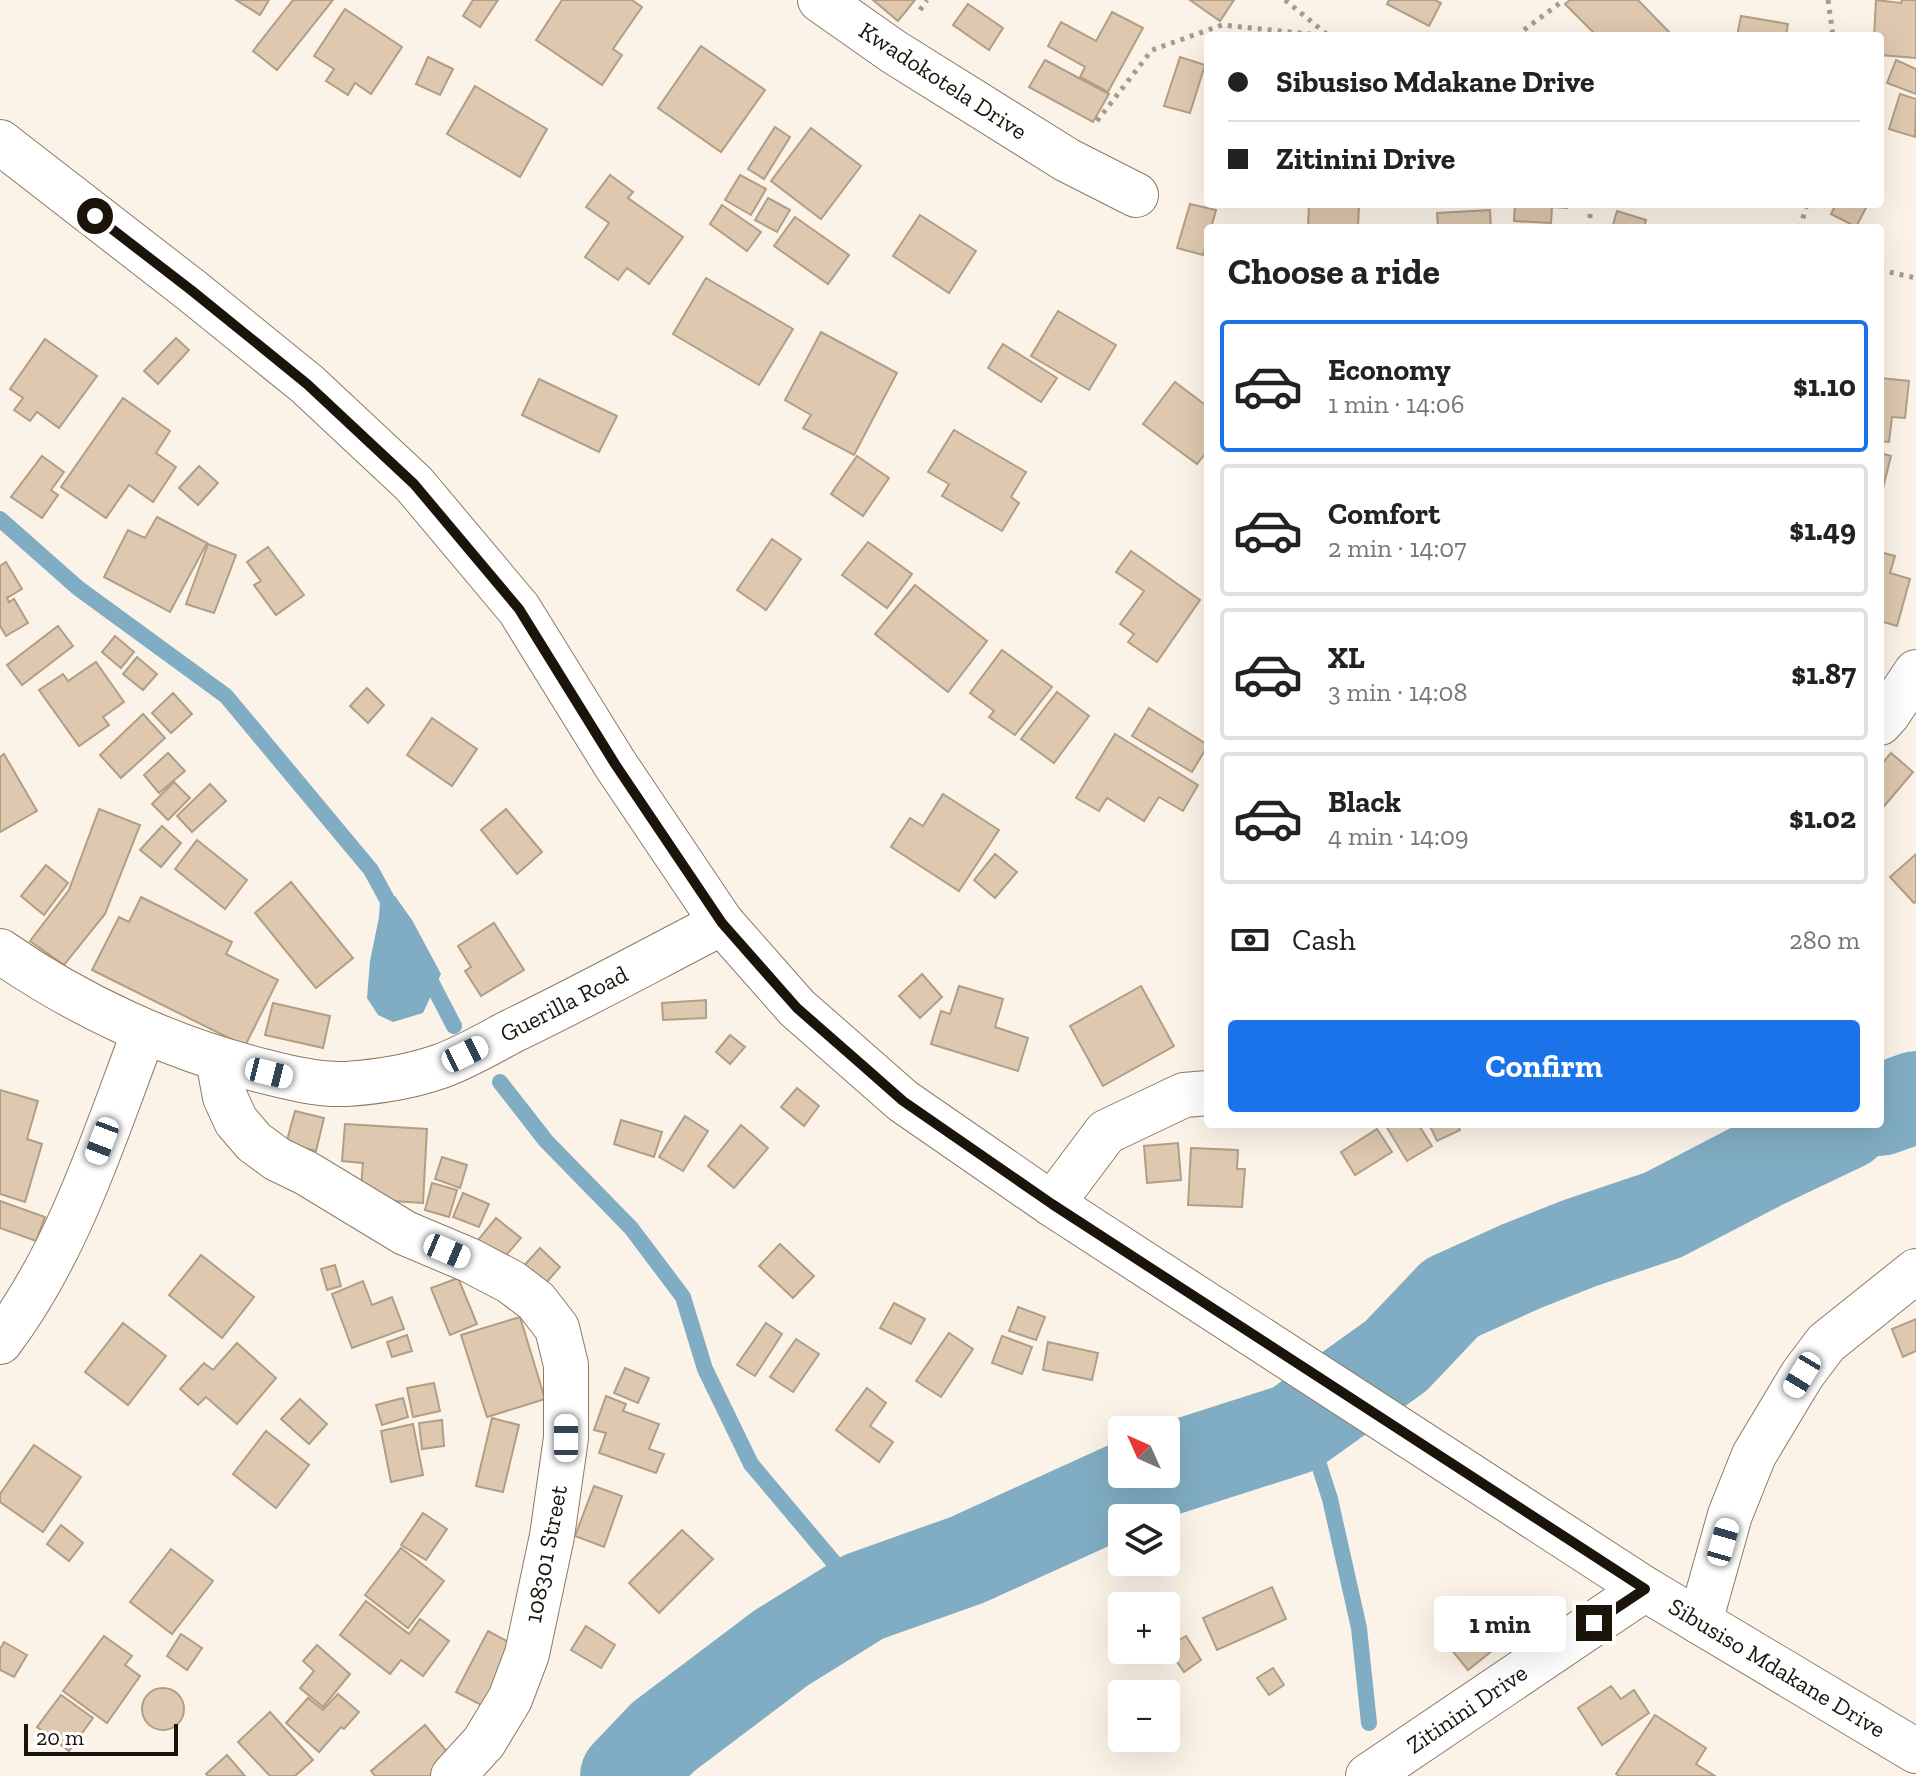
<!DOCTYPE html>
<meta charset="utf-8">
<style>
body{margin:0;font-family:"Zilla Slab",serif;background:#f6f6f6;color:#222;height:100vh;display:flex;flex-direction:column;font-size:30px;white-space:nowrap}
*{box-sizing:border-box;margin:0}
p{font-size:26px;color:#767676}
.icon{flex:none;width:44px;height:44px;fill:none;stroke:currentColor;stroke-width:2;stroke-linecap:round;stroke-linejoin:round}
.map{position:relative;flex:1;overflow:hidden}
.side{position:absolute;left:1204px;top:224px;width:680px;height:904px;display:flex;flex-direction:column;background:#fff;border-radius:8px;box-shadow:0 8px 32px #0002}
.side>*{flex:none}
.banner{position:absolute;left:1204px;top:32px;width:680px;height:176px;border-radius:8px;box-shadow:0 8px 32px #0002;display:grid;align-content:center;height:176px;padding:0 24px;background:#fff}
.needle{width:52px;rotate:315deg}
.controls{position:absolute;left:1108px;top:1416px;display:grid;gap:16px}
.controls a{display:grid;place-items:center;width:72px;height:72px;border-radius:8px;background:#fff;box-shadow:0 8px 32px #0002;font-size:40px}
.scale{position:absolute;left:24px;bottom:20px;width:154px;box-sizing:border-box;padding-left:8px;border:4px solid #1b140b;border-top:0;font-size:22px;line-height:28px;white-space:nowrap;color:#1b140b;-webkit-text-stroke:6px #fff;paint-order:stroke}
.end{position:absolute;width:36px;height:36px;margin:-18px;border:10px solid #1b140b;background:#fff;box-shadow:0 0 0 4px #fff}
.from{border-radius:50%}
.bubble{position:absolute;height:56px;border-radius:8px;background:#fff;box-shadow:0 8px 32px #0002;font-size:26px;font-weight:700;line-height:56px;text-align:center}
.car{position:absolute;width:24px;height:48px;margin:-24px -12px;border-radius:10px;box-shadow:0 0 6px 2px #0007;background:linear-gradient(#fff 24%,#345 0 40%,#fff 0 76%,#345 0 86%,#fff 0)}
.banner b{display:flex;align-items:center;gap:28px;height:76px;font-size:30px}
.banner b+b{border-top:2px solid #e0e0e0}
.banner i{width:20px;height:20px;background:#222}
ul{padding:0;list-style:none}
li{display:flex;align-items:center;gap:24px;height:132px;margin:0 16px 12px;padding:0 8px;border:4px solid #e0e0e0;border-radius:8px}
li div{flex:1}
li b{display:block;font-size:30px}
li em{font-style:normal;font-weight:700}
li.current{border-color:#1a73e8}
li>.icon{width:72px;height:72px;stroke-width:1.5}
h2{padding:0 24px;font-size:36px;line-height:96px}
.pay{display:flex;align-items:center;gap:20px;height:88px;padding:0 24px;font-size:30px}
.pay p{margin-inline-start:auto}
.primary-button{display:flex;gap:16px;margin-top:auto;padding:16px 24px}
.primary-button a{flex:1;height:92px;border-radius:8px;background:#1a73e8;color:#fff;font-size:32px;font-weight:700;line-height:92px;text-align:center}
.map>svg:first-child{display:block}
.water{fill:#80adc3}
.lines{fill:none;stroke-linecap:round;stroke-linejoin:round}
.stream{stroke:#80adc3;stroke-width:16}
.river{stroke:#80adc3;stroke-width:92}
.building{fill:#dec8af;stroke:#b29e85;stroke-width:2}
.minor-casing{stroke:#8d7a62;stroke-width:46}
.tertiary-casing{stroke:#8d7a62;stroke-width:46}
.path{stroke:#a49c92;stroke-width:5;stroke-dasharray:4 6;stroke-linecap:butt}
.minor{stroke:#fff;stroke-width:44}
.tertiary{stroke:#fff;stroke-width:44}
.route{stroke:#1b140b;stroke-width:10}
.labels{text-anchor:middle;stroke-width:6;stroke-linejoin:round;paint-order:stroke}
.street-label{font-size:24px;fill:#1b140b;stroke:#fff}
</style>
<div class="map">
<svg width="1916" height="1776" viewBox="0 0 1916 1776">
<rect width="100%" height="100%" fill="#fcf3e8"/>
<path class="water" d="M395,896l17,24 29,54 -18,39 -30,9 -15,-7 -11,-17 3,-37 9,-44 1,-16z"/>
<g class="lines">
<g class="stream">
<path d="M0,519l78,69 148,108 145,174 25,46"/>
<path d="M426,972l28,54"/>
<path d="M500,1082l46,59 85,87 52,69 22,72 46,95 112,133"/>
<path d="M1305,1421l25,78 29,129 10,95"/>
</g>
<g class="river">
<path d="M1880,1110l36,-13"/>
<path d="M1166,1470l128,-41 102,-73 55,-58 71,-32 58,-23 83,-28 100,-52 82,-39"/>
<path d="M626,1776l37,-39 118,-89 82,-51 104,-37 189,-86"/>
</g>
</g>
<g class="building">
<path d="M236,0h33l-9,15z"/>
<path d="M293,0h40l-56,70 -24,-19z"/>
<path d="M473,0h25l-18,27 -17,-11z"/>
<path d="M562,0h70l10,7 -29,42 9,6 -20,30 -66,-45z"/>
<path d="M873,0h42l-17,21z"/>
<path d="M1190,0h44l-14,21z"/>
<path d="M1389,0h46l6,3 -12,23 -42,-22z"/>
<path d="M1570,0h68l34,35 -75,1 -32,-32z"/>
<path d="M1876,0l25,3 1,-3h14v58l-36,-3v-19h-6z"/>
<path d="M968,4l35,24 -14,22 -36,-25z"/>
<path d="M345,9l57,38 -31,47 -16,-11 -7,12 -22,-14 8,-12 -20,-13z"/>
<path d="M1112,12l31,16 -35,64 -28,-15 5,-10 -37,-21 13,-24 35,19z"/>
<path d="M1741,16l47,8 -2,12h-49z"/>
<path d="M701,46l64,44 -44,62 -63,-44z"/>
<path d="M428,57l25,12 -13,26 -24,-11z"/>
<path d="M1180,57l25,8 -15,48 -26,-7z"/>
<path d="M1045,60l64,34 -16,28 -64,-35z"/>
<path d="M1896,60l20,9v25l-29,-11z"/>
<path d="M475,86l72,43 -27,48 -73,-43z"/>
<path d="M1900,94l16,5 -1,38 -26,-8z"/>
<path d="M775,127l15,10 -26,42 -16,-10z"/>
<path d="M811,128l50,38 -40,53 -50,-38z"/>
<path d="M610,175l23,17 -5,6 55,39 -34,47 -22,-16 -9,12 -33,-23 24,-34 -23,-16z"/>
<path d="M740,175l26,14 -15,26 -26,-15z"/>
<path d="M768,198l22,12 -13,22 -22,-12z"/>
<path d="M1190,204l26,6 -5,18h-3v10l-5,17 -26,-7z"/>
<path d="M1309,204h50l-1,24h-50z"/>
<path d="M1515,204h52v4l-15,-1 -1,16 -37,-2z"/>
<path d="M1836,204h32l-12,23 -25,-13z"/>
<path d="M722,205l39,27 -14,19 -37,-27z"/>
<path d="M1490,210l1,18h-53l-1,-15z"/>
<path d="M1617,211l29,9 -2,8h-32z"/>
<path d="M920,215l56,36 -27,42 -56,-37z"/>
<path d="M795,217l54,38 -21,29 -54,-38z"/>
<path d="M706,278l87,51 -34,56 -86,-51z"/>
<path d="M1058,311l58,34 -27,45 -58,-34z"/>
<path d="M821,332l76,41 -43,82 -51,-27 8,-13 -26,-15z"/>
<path d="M176,338l13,12 -31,34 -14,-13z"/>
<path d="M45,339l52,37 -38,52 -22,-16 -7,9 -16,-11 9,-12 -13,-9z"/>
<path d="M1003,344l54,34 -16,24 -53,-34z"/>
<path d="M1880,378l29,3 -4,37 -13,-1 -3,25 -9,-1z"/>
<path d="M539,379l78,37 -18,36 -77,-37z"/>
<path d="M1175,382l33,25v43l-11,14 -54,-40z"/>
<path d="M123,398l47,33 -14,22 20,14 -23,35 -24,-17 -23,33 -45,-31z"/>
<path d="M954,430l72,42 -15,25 8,6 -17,28 -60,-35 7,-12 -21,-12z"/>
<path d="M1880,453l11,3 -11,44z"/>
<path d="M42,456l22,16 -13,18 7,5 -16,23 -31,-21z"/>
<path d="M857,456l32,22 -26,38 -32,-22z"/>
<path d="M199,466l19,17 -20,22 -19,-17z"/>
<path d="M157,517l50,26 -37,69 -66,-35 24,-47 17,8z"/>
<path d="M772,539l29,20 -35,51 -29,-20z"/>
<path d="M868,542l44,32 -25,34 -45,-33z"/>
<path d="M208,544l28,11 -22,58 -28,-9z"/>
<path d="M268,547l36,48 -28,20 -22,-30 7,-4 -14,-19z"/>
<path d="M1131,551l69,49 -43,62 -29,-20 6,-8 -14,-10 24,-33 -28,-19z"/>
<path d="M1880,552l15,4 -5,17 20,6 -13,47 -17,-5z"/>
<path d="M6,562l16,27 -15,9 2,4 5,-3 14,24 -22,13 -6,-10v-60z"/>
<path d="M915,585l72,56 -39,51 -73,-58z"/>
<path d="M58,626l15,20 -51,39 -15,-20z"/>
<path d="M115,636l19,16 -13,16 -19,-16z"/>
<path d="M1002,650l50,37 -37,48 -26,-18 5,-6 -24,-18z"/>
<path d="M137,657l20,17 -14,16 -20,-16z"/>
<path d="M96,662l28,40 -21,15 6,8 -30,21 -40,-56 24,-16 5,7z"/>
<path d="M367,688l17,17 -16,18 -18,-17z"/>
<path d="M1057,692l32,24 -35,47 -33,-24z"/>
<path d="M173,693l19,21 -21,19 -19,-20z"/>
<path d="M1149,708l59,37 -16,27 -60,-36z"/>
<path d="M143,714l22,24 -44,40 -21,-23z"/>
<path d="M432,718l45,31 -25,37 -45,-31z"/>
<path d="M1115,734l83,51 -15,26 -24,-14 -15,24 -37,-23 -8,13 -23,-13z"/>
<path d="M168,753l17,18 -26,22 -15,-18z"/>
<path d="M1891,753l22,19 -33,39v-45z"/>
<path d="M4,754l33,57 -37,21v-75z"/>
<path d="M174,782l16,16 -22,22 -16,-16z"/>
<path d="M210,784l16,17 -34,31 -15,-16z"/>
<path d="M943,794l56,36 -40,61 -68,-44 19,-29 13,8z"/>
<path d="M99,809l41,16 -35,89 -41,51 -34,-24 39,-51z"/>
<path d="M506,809l36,43 -25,22 -36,-44z"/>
<path d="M162,826l19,17 -20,24 -21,-17z"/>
<path d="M197,840l50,40 -22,29 -50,-40z"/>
<path d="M995,854l22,18 -22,26 -21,-18z"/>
<path d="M1916,854v47l-2,2 -24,-26z"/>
<path d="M46,865l22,18 -24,32 -23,-19z"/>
<path d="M291,882l62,76 -37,30 -61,-75z"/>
<path d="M141,897l91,45 -6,12 52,26 -33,66 -153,-76 27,-53 10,5z"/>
<path d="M494,923l30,47 -43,26 -16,-25 6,-4 -13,-21z"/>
<path d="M922,974l20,23 -22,21 -21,-22z"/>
<path d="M959,986l44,13 -8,28 33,11 -10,33 -87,-27 10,-33 9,3z"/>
<path d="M1141,986l33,60 -71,40 -33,-60z"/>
<path d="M706,1000v18l-43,2 -1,-17z"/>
<path d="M273,1003l57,13 -7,32 -58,-13z"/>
<path d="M730,1035l15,12 -15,17 -14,-12z"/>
<path d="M797,1088l22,18 -15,20 -23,-19z"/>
<path d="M0,1090l38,11 -11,38 15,5 -17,58 -25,-8z"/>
<path d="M295,1111l29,7 -8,33 -30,-7z"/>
<path d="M685,1116l23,15 -25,40 -24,-14z"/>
<path d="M621,1120l41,12 -8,25 -40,-13z"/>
<path d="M345,1124l82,5 -4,74 -63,-4 3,-36 -21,-2z"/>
<path d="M1388,1124h30l14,22 -25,15 -21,-35z"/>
<path d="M1429,1124h28l3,6 -23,11z"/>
<path d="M741,1125l27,23 -34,40 -26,-22z"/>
<path d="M1377,1129l15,23 -37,23 -14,-23z"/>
<path d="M1178,1143l3,37 -34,3 -3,-37z"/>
<path d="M1191,1148l47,2 -1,19h8l-3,38 -54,-2z"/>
<path d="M442,1157l25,8 -7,23 -25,-9z"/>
<path d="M432,1183l25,7 -8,27 -24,-7z"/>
<path d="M463,1193l26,11 -10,23 -26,-10z"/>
<path d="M0,1201l45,16 -9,24 -36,-13z"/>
<path d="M496,1218l25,20 -19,22 -24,-20z"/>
<path d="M780,1244l34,32 -21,22 -34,-32z"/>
<path d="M540,1248l20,19 -17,19 -21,-18z"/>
<path d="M201,1255l53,42 -32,41 -53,-43z"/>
<path d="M335,1265l6,21 -14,4 -6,-21z"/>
<path d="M458,1278l19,46 -27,11 -19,-47z"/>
<path d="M363,1281l9,24 20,-8 12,32 -52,19 -20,-54z"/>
<path d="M894,1303l31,16 -14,25 -31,-16z"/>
<path d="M1018,1307l27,10 -9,23 -27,-9z"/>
<path d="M520,1317l25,82 -58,18 -26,-82z"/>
<path d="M1916,1319v32l-13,6 -11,-28z"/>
<path d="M123,1323l43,33 -38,49 -43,-33z"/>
<path d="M766,1323l16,11 -27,42 -18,-11z"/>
<path d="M949,1333l24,16 -32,48 -25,-16z"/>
<path d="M407,1335l5,16 -20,6 -5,-15z"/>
<path d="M1002,1336l30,11 -10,27 -30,-11z"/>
<path d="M796,1339l23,15 -26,38 -23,-15z"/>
<path d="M1048,1342l50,11 -6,27 -49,-10z"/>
<path d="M237,1343l39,35 -39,46 -31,-27 -8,8 -18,-16 24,-26 9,7z"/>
<path d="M625,1368l24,10 -11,25 -24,-10z"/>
<path d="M434,1383l6,28 -27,6 -6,-29z"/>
<path d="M867,1388l19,15 -16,23 23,16 -14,20 -43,-32z"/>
<path d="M606,1396l20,8 -3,7 36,13 -10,25 15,5 -8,19 -57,-20 7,-20 -12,-3z"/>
<path d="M403,1398l5,19 -26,8 -6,-20z"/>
<path d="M300,1399l27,25 -18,20 -28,-25z"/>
<path d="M492,1418l27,7 -16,67 -27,-6z"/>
<path d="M442,1420l2,26 -22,3 -3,-26z"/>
<path d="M413,1424l10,51 -32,7 -10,-51z"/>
<path d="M266,1431l43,34 -33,43 -43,-34z"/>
<path d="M34,1445l47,32 -38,55 -43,-30v-8z"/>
<path d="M594,1486l28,10 -18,51 -29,-11z"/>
<path d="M423,1513l24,16 -21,31 -25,-15z"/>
<path d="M61,1525l22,18 -14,18 -22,-17z"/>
<path d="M682,1530l31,29 -54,54 -30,-30z"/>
<path d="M401,1548l43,33 -36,47 -43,-33z"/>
<path d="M171,1549l42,32 -41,53 -42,-32z"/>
<path d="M1272,1587l14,32 -69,31 -14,-32z"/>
<path d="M1498,1598l25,21 -19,22 -25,-21z"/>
<path d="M366,1601l43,33 11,-15 29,22 -26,35 -22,-16 -11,14 -50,-39z"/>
<path d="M1480,1624l18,22 -30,24 -18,-22z"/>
<path d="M586,1626l29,19 -14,23 -30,-18z"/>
<path d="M488,1631l28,15 -31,61 -29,-15z"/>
<path d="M181,1634l21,14 -15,22 -20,-14z"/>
<path d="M104,1636l28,20 -7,9 15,11 -33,47 -44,-32z"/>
<path d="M1186,1636l15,24 -17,12 -17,-25z"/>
<path d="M4,1642l23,13 -13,22 -14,-7v-21z"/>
<path d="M317,1645l33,29 -27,33 -23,-19 14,-17 -11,-10z"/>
<path d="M1273,1668l11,17 -15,10 -12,-17z"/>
<path d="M1611,1686l10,13 13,-9 15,23 -47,32 -24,-37z"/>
<circle cx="163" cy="1709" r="21"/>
<path d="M338,1694l21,18 -15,17 -3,-2 -22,25 -33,-29 22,-25 15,12z"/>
<path d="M61,1695l32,23 -24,33 -32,-24z"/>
<path d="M270,1712l43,48 -18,16h-25l-32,-34z"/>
<path d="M1655,1715l51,33 -10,16 19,12h-96l-3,-2z"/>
<path d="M425,1725l32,39 -14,12h-68l-4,-5z"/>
<path d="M227,1755l18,21h-37l-2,-2z"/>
</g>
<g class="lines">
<defs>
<g id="minor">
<path d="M820,0l74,52 173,108 69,35"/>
<path d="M1880,723l8,-9 28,-42"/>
<path d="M0,951c79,55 170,97 263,120 27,7 56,14 83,13 30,-2 67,-8 95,-18 25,-9 48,-23 71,-35 71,-34 140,-72 210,-108"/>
<path d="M218,1060l7,37 11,24 18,21 23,17 29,14 99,60 64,27 42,22 25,19 21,27 9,37v73l-14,98 -25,118 -17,45 -26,43 -31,34"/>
<path d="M1052,1204l54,-72 78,-37 24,-2"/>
<path d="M0,1342c69,-91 104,-205 144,-310"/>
<path d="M1700,1622l30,-107 24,-60 48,-80 24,-32 90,-72"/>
<path d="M1368,1776l277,-187"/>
</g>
<path id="tertiary" d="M0,142l191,148 116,94 107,100 105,125 96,155 107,159 75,85 106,93 149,103 593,385 271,162"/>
</defs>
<use href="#minor" class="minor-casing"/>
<use href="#tertiary" class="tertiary-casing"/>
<g class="path">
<path d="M1285,0l44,36h5"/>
<path d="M1828,0l5,36"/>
<path d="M920,10l7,-10"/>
<path d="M1516,36l48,-36"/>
<path d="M1097,121l55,-71 70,-25 107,11"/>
<path d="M1589,228l2,-24"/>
<path d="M1800,228l7,-24"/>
<path d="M1880,270l36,8"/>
</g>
<use href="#minor" class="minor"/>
<use href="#tertiary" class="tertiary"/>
</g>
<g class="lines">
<path class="route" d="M95,216l96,74 116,94 107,100 105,125 96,155 107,159 75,85 64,56 42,37 149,103 593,385 -51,34"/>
</g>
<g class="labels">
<g class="street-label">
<text transform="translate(943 81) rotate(33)" y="8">Kwadokotela Drive</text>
<text transform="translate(564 1004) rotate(-27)" y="8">Guerilla Road</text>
<text transform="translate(546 1554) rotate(-79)" y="8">108301 Street</text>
<text transform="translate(1777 1668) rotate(31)" y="8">Sibusiso Mdakane Drive</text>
<text transform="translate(1467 1709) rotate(-34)" y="8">Zitinini Drive</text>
</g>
</g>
</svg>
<div class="controls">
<a><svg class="needle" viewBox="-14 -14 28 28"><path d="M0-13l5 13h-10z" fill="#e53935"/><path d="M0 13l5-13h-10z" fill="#767676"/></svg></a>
<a><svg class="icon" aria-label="layers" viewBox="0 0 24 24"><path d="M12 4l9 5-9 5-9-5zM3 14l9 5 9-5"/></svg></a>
<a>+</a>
<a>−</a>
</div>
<div class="scale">20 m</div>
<i class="end from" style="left:95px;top:216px"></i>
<i class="end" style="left:1594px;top:1623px"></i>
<div class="bubble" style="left:1434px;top:1596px;width:132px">1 min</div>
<i class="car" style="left:465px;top:1054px;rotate:64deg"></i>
<i class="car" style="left:269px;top:1073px;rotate:104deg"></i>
<i class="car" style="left:102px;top:1141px;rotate:201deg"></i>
<i class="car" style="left:447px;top:1251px;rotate:113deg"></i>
<i class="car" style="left:1802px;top:1375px;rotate:211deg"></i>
<i class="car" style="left:566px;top:1438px;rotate:0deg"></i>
<i class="car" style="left:1723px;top:1542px;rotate:16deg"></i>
<div class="banner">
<b><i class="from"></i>Sibusiso Mdakane Drive</b>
<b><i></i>Zitinini Drive</b>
</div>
<section class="side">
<h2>Choose a ride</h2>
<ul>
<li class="current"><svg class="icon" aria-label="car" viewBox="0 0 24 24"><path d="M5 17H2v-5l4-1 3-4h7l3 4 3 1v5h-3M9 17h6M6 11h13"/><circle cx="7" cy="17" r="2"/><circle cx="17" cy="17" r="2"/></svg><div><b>Economy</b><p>1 min · 14:06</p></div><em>$1.10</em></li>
<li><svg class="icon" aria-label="car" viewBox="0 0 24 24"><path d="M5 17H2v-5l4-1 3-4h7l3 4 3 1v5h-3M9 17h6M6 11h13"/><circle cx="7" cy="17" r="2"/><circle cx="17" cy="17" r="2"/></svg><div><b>Comfort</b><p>2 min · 14:07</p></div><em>$1.49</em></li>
<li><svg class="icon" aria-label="car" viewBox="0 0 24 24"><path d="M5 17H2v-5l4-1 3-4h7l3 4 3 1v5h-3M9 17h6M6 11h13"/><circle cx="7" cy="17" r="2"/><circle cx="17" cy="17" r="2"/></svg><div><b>XL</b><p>3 min · 14:08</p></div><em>$1.87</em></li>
<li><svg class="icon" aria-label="car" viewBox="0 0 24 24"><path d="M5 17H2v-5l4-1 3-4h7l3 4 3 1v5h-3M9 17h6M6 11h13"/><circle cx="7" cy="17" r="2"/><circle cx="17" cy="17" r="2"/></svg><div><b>Black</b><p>4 min · 14:09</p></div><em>$1.02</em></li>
</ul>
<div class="pay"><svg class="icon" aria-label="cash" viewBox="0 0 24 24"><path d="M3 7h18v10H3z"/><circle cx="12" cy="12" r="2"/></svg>Cash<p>280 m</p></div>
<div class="primary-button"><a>Confirm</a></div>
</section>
</div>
